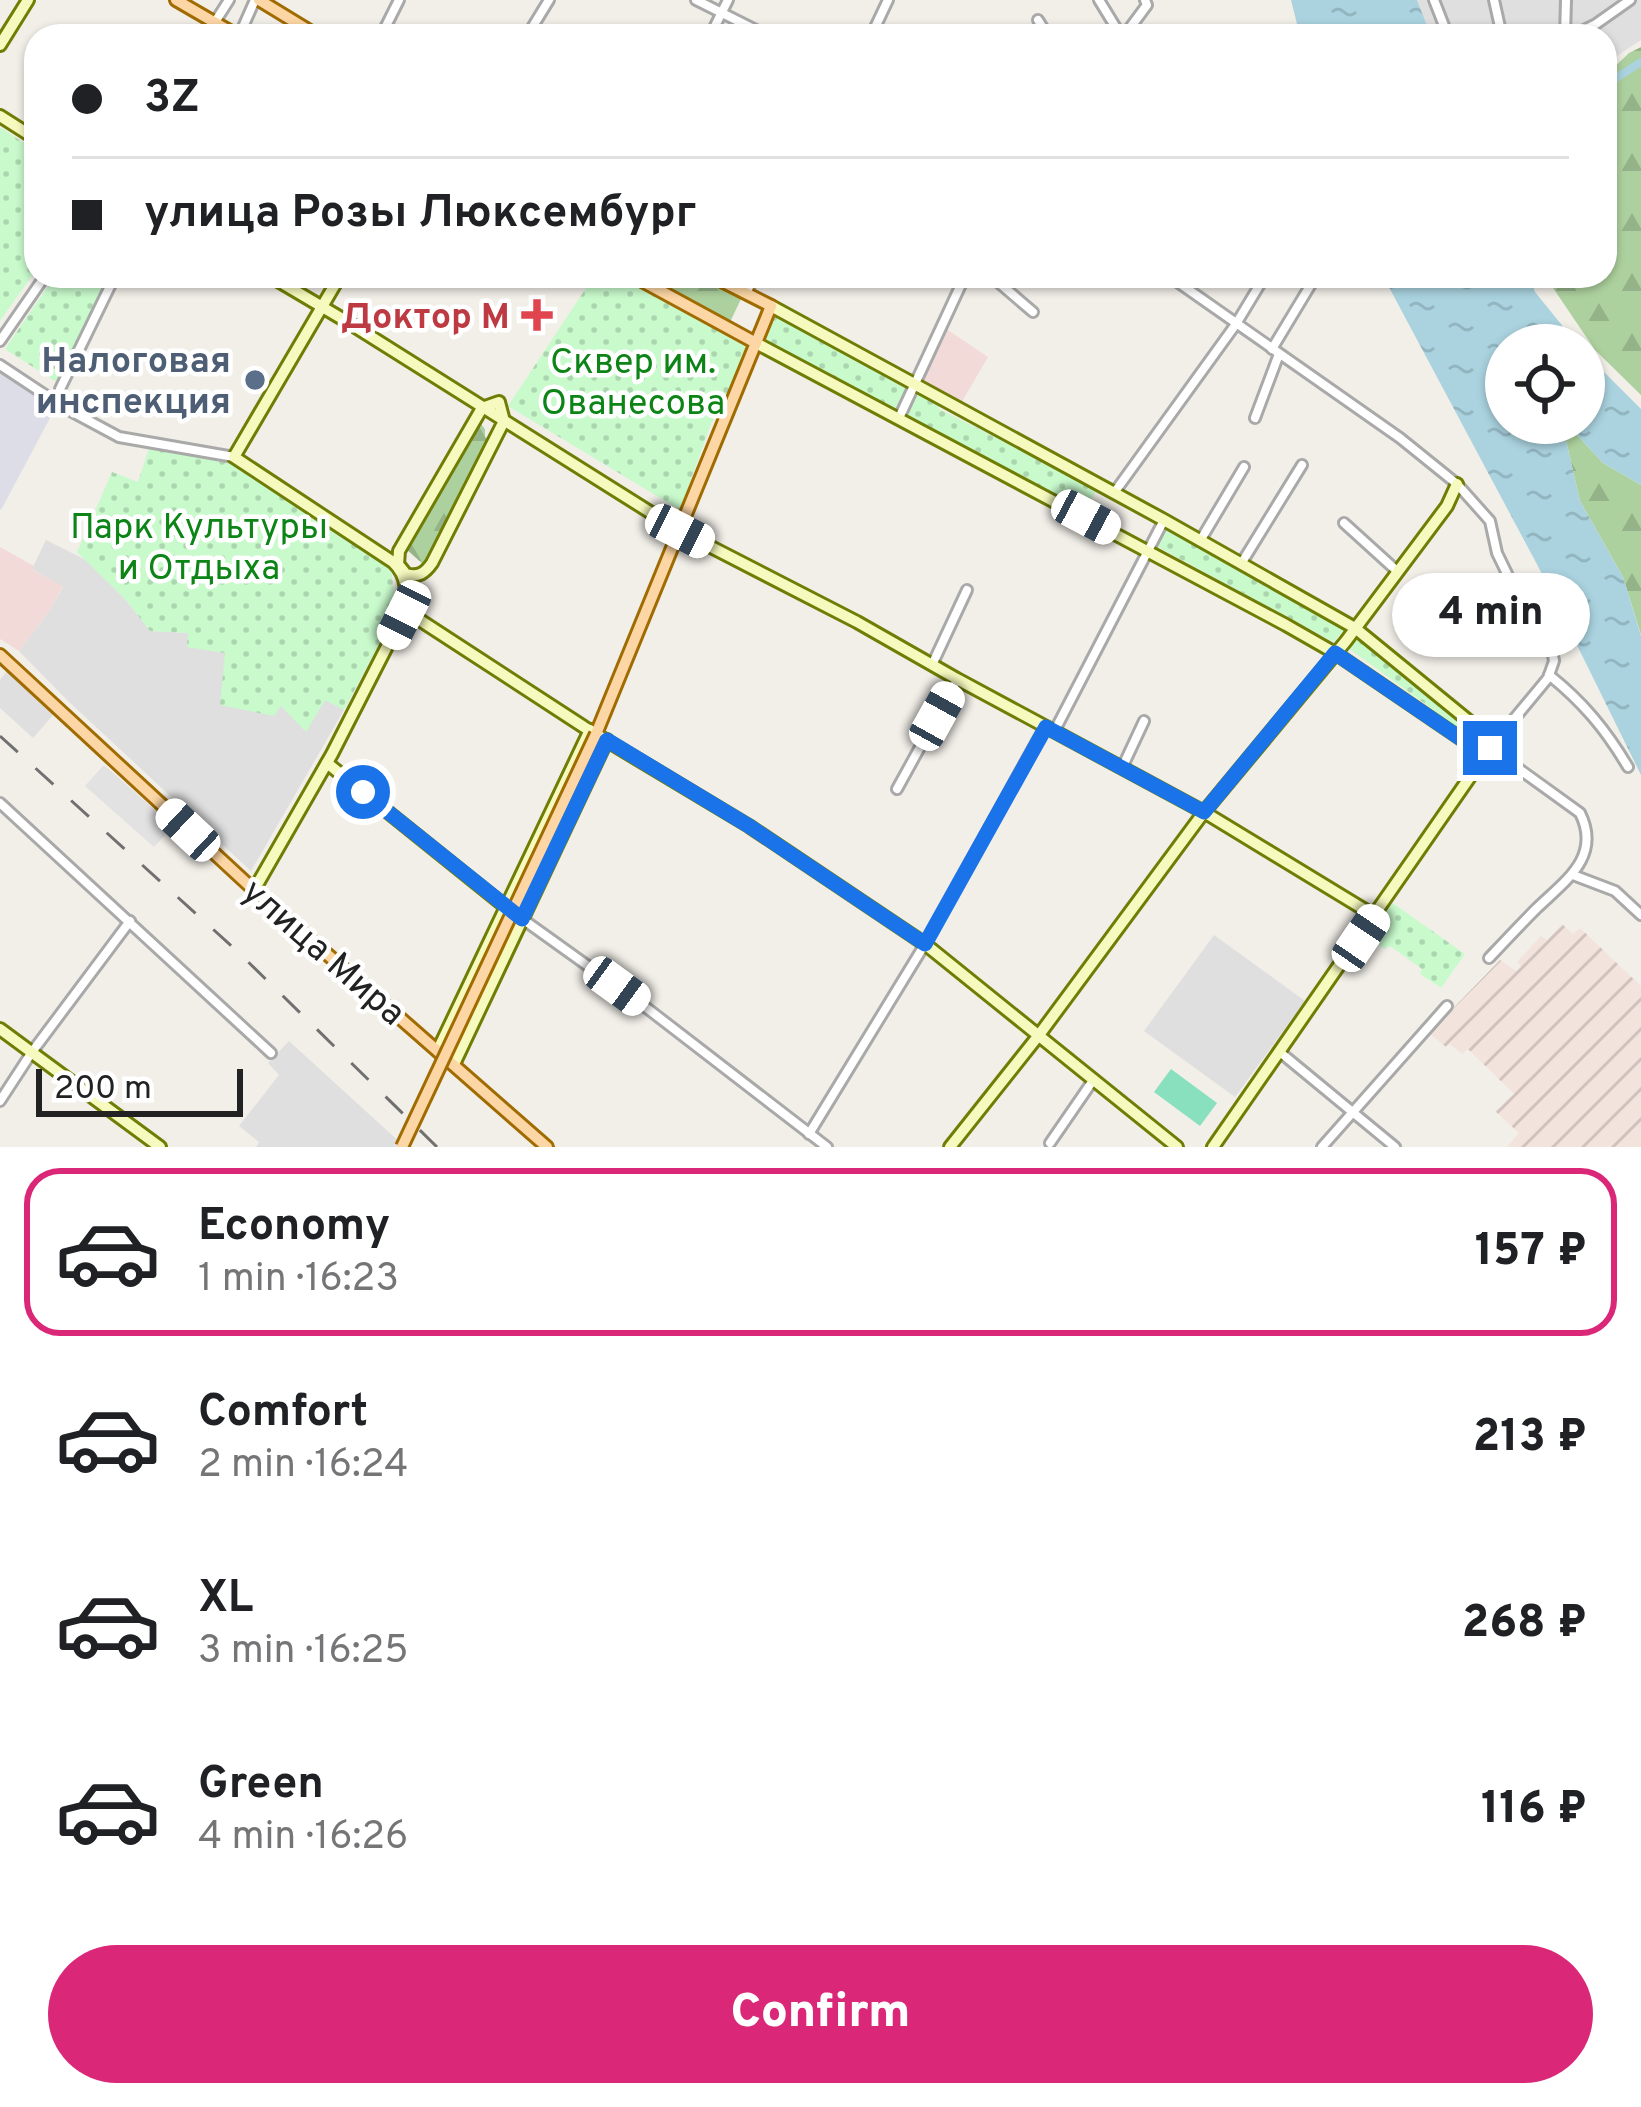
<!DOCTYPE html>
<meta charset="utf-8">
<style>
body{margin:0;font-family:Overpass,sans-serif;background:#f2f2f2;color:#202124;height:100vh;display:flex;flex-direction:column;font-size:45px;white-space:nowrap}
*{box-sizing:border-box;margin:0}
p{font-size:39px;color:#757577}
.icon{flex:none;width:66px;height:66px;fill:none;stroke:currentColor;stroke-width:2;stroke-linecap:round;stroke-linejoin:round}
.map{position:relative;height:1147px;overflow:hidden}
.drawer{display:flex;flex-direction:column;background:#fff;flex:1}
.drawer>*{flex:none}
.top-card{position:absolute;left:24px;top:24px;width:1593px;height:264px;border-radius:36px;box-shadow:0 3px 9px #0004;display:grid;align-content:center;height:264px;padding:0 48px;background:#fff}
.buttons{position:absolute;left:1485px;top:324px;display:grid;gap:24px}
.buttons a{display:grid;place-items:center;width:120px;height:120px;border-radius:50%;background:#fff;box-shadow:0 3px 9px #0004;font-size:60px}
.scale{position:absolute;left:36px;bottom:30px;width:207px;box-sizing:border-box;padding-left:12px;border:6px solid #222;border-top:0;font-size:33px;line-height:42px;white-space:nowrap;color:#222;-webkit-text-stroke:9px #fff;paint-order:stroke}
.end{position:absolute;width:54px;height:54px;margin:-27px;border:15px solid #1a73e8;background:#fff;box-shadow:0 0 0 6px #fff}
.from{border-radius:50%}
.bubble{position:absolute;height:84px;border-radius:42px;background:#fff;box-shadow:0 3px 9px #0004;font-size:39px;font-weight:800;line-height:84px;text-align:center}
.car{position:absolute;width:36px;height:72px;margin:-36px -18px;border-radius:15px;box-shadow:0 0 9px 3px #0007;background:linear-gradient(#fff 24%,#345 0 40%,#fff 0 76%,#345 0 86%,#fff 0)}
.top-card b{display:flex;align-items:center;gap:42px;height:114px;font-size:45px}
.top-card b+b{border-top:3px solid #e0e0e0}
.top-card i{width:30px;height:30px;background:#202124}
ul{padding:21px 0 0;list-style:none}
li{display:flex;align-items:center;gap:36px;height:168px;margin:0 24px 18px;padding:0 24px;border:6px solid transparent;border-radius:36px}
li div{flex:1}
li b{display:block;font-size:45px}
li em{font-style:normal;font-weight:800}
li.current{border-color:#db2777}
li>.icon{width:108px;height:108px;stroke-width:1.5}
.primary-button{display:flex;gap:24px;margin-top:auto;padding:24px 48px}
.primary-button a{flex:1;height:138px;border-radius:72px;background:#db2777;color:#fff;font-size:48px;font-weight:800;line-height:138px;text-align:center}
.map>svg:first-child{display:block}
.residential{fill:#e0dfdf}
.commercial{fill:#f2dad9}
.military{fill:url(#military-furrows)}
.forest{fill:url(#forest-firs)}
.park{fill:url(#park-dots)}
.pitch{fill:#88e0be}
.parking{fill:#e2e2e2}
.plaza{fill:#dddde8}
.water{fill:url(#water-ripples)}
.lines{fill:none;stroke-linecap:round;stroke-linejoin:round}
.canal{stroke:#aad3df;stroke-width:8}
.street-casing{stroke:#a9a9a9;stroke-width:14}
.secondary-casing{stroke:#707d05;stroke-width:16}
.primary-casing{stroke:#a06b00;stroke-width:16}
.street{stroke:#fff;stroke-width:8}
.secondary{stroke:#f7fabf;stroke-width:10}
.primary{stroke:#fcd6a4;stroke-width:10}
.rail{stroke:#707070;stroke-width:3;stroke-dasharray:24 24;stroke-linecap:butt}
.primary-bridge-casing{stroke:#a06b00;stroke-width:16;stroke-linecap:butt}
.primary-bridge{stroke:#fcd6a4;stroke-width:10}
.route{stroke:#1a73e8;stroke-width:15}
.health-dot{fill:#e0444e;stroke:#fff;stroke-width:4.5}
.service-dot{fill:#5c6f8a;stroke:#fff;stroke-width:4.5}
.labels{text-anchor:middle;stroke-width:9;stroke-linejoin:round;paint-order:stroke}
.health-label{font-size:36px;font-weight:bold;fill:#be3a42;stroke:#fff;text-anchor:end}
.service-label{font-size:36px;font-weight:bold;fill:#4e5e75;stroke:#fff;text-anchor:end}
.park-label{font-size:36px;fill:#0c8416;stroke:#fff}
.street-label{font-size:36px;fill:#222;stroke:#fff}
</style>
<div class="map">
<svg width="1641" height="1147" viewBox="0 0 1641 1147">
<defs>
<pattern id="military-furrows" width="10" height="10" patternUnits="userSpaceOnUse" patternTransform="scale(3)"><rect width="10" height="10" fill="#f3e3dd"/><path d="M-1 1l2-2M0 10L10 0M9 11l2-2" fill="none" stroke="#d0c2bd"/></pattern>
<pattern id="forest-firs" width="22" height="20" patternUnits="userSpaceOnUse" patternTransform="scale(3)"><rect width="22" height="20" fill="#add19e"/><path d="M5 1l3.5 6h-7zM16 11l3.5 6h-7z" fill="#95b388"/></pattern>
<pattern id="park-dots" width="8" height="8" patternUnits="userSpaceOnUse" patternTransform="scale(3)"><rect width="8" height="8" fill="#c8facc"/><path d="M2 2h.1M6 6h.1" fill="none" stroke="#acd6af" stroke-width="1.8" stroke-linecap="round"/></pattern>
<pattern id="water-ripples" width="26" height="14" patternUnits="userSpaceOnUse" patternTransform="scale(3)"><rect width="26" height="14" fill="#aad3df"/><path d="M2 4q2-2 4 0t4 0M15 11q2-2 4 0t4 0" fill="none" stroke="#92b5bf"/></pattern>
</defs>
<rect width="100%" height="100%" fill="#f2efe9"/>
<g class="residential">
<path d="M1417,0h224v40l-36,24v-28h-176z"/>
<path d="M46,540l44,22 36,38 24,31 39,2 37,20 54,53 45,-7 19,11 -93,161 -184,-171 -48,-49 31,-41 13,-23 -31,-18z"/>
<path d="M7,671l47,43 -21,24 -33,-30v-28z"/>
<path d="M1214,935l91,66 -70,96 -91,-66z"/>
<path d="M289,1041l116,106h-149l3,-5 -20,-16 40,-51 -11,-12z"/>
</g>
<g class="commercial">
<path d="M942,326l46,31 -28,48 -43,-23z"/>
<path d="M0,547l34,19 -1,4 30,16 -13,24 -31,41 -19,-12z"/>
</g>
<path class="military" d="M1562,924l11,10 7,-6 61,58v161h-134l12,-14 -24,-22 19,-17 -46,-45 -6,5 -12,-10 -4,3 -17,-14 71,-73 16,11 5,-4 -4,-5 24,-26 6,4z"/>
<g class="forest">
<path d="M1641,47v348l-46,-45 -50,-74h60v-200l24,-23z"/>
<path d="M675,276h27l40,21 -12,25 -62,-34z"/>
<path d="M478,420l7,9v8l5,3 -65,126 -20,-18z"/>
<path d="M1562,423h4l37,40 38,22v150l-18,-58 -43,-76z"/>
</g>
<g class="park">
<path d="M0,127l36,24v119l-36,51z"/>
<path d="M55,276h53l-50,107 -53,-34z"/>
<path d="M594,276h25l128,69 -19,50 -17,29 -31,86 -172,-104z"/>
<path d="M773,315l135,72 -12,22 -133,-70z"/>
<path d="M917,392l21,11 1,6 159,79 -13,21 -180,-94z"/>
<path d="M150,445l66,10 19,7 130,85 26,20 5,45 -52,98 -19,-10 -19,32 -25,-26 -7,10 -54,-11 5,-52 -38,-6 1,-14 -38,-2 -24,-31 -49,-48 35,-80 26,10z"/>
<path d="M1165,525l181,102 -12,15 -178,-96z"/>
<path d="M1356,635l123,97 -4,8 -127,-92z"/>
<path d="M1391,902l74,52 -24,34 -21,-14 2,-5 -32,-23 -5,3 -15,-11v-5z"/>
</g>
<path class="pitch" d="M1171,1069l46,34 -17,23 -46,-34z"/>
<path class="parking" d="M104,765l69,61 -19,21 -69,-61z"/>
<path class="plaza" d="M0,365l58,38 -57,107 -1,-1z"/>
<g class="water">
<path d="M1291,0h126l14,36h-131z"/>
<path d="M1383,276h147l5,16 43,53h-72v78h56l18,78 43,76 18,59v139l-101,-205z"/>
<path d="M1584,352l57,57v76l-38,-22 -37,-40h18z"/>
</g>
<g class="lines">
<path class="canal" d="M1605,85l36,-23"/>
<defs>
<g id="street">
<path d="M696,0l72,36"/>
<path d="M1099,0l22,36"/>
<path d="M1434,0l14,36"/>
<path d="M1494,0l8,36"/>
<path d="M1038,20l10,16"/>
<path d="M215,22l14,-22"/>
<path d="M239,36l16,-36"/>
<path d="M381,36l18,-36"/>
<path d="M527,36l22,-36"/>
<path d="M710,36l18,-36"/>
<path d="M871,36l17,-36"/>
<path d="M1124,36l23,-31 -2,-5"/>
<path d="M1565,36l1,-36"/>
<path d="M1572,36l24,-12 34,-24"/>
<path d="M991,276l42,36"/>
<path d="M1169,276l231,162 57,46 33,37 7,32 16,33 36,45 5,30 -6,17 -58,70 90,65c22,44 -15,68 -44,96 -16,16 -31,32 -47,49"/>
<path d="M746,293l9,-17"/>
<path d="M0,341l45,-65"/>
<path d="M1272,349l44,-73"/>
<path d="M0,365l65,43 54,29 115,20"/>
<path d="M60,389l55,-113"/>
<path d="M899,418l66,-142"/>
<path d="M1255,418l24,-64"/>
<path d="M1114,493l122,-169 29,-48"/>
<path d="M1344,523l54,49"/>
<path d="M1200,541l44,-74"/>
<path d="M1241,564l61,-99"/>
<path d="M1487,614l26,-28"/>
<path d="M932,665l35,-75"/>
<path d="M1549,675c34,27 57,55 79,92"/>
<path d="M1054,732l110,-212"/>
<path d="M1122,768l22,-47"/>
<path d="M897,789l60,-109"/>
<path d="M0,803l271,250"/>
<path d="M1573,875l42,16 26,24"/>
<path d="M521,918l127,91 179,138"/>
<path d="M1281,1053l114,94"/>
<path d="M0,1101l32,-49 98,-131"/>
<path d="M809,1134l116,-190 120,-217"/>
<path d="M1050,1143l44,-64"/>
<path d="M1322,1147l125,-141"/>
</g>
<g id="secondary">
<path d="M206,36l9,-14"/>
<path d="M0,45l28,-45"/>
<path d="M0,116l36,23"/>
<path d="M270,276l76,45 334,210 177,91 100,57 247,133 171,104"/>
<path d="M771,306l393,214 191,108 131,107 4,13"/>
<path d="M756,343l530,282 49,28 141,96 14,-1"/>
<path d="M499,402l5,19 -72,142c-7,10 -14,15 -26,11l-8,-10 1,-13 83,-143z"/>
<path d="M407,598l5,17 172,112 165,99 176,118 252,203"/>
<path d="M327,763l179,144"/>
<path d="M254,890l78,-136 71,-139c4,-20 6,-38 -10,-53l-159,-105 106,-181"/>
<path d="M0,1029l160,118"/>
<path d="M438,1050l152,-320"/>
<path d="M454,1064l153,-324"/>
<path d="M950,1147l89,-112 165,-223 142,-171 101,-135 10,-22"/>
<path d="M1213,1147l277,-399"/>
</g>
<g id="primary">
<path d="M176,0l62,36"/>
<path d="M259,0l59,36"/>
<path d="M633,276l123,67"/>
<path d="M0,655l254,235 293,257"/>
<path d="M596,734l175,-428 -59,-30"/>
</g>
</defs>
<use href="#street" class="street-casing"/>
<use href="#secondary" class="secondary-casing"/>
<use href="#primary" class="primary-casing"/>
<use href="#street" class="street"/>
<use href="#secondary" class="secondary"/>
<use href="#primary" class="primary"/>
<path class="rail" d="M0,736l237,215 200,196"/>
<defs>
<path id="primary-bridge" d="M402,1147l194,-413"/>
</defs>
<use href="#primary-bridge" class="primary-bridge-casing"/>
<use href="#primary-bridge" class="primary-bridge"/>
</g>
<g class="lines">
<path class="route" d="M363,792l159,127 85,-179 142,86 176,118 121,-217 158,85 131,-159 141,96 14,-1"/>
</g>
<path class="health-dot" d="M531 297h12v12h12v12h-12v12h-12v-12h-12v-12h12z"/>
<circle class="service-dot" cx="255" cy="380" r="12"/>
<g class="labels">
<g class="health-label">
<text x="510" y="328">Доктор М</text>
</g>
<g class="service-label">
<text x="231" y="372">Налоговая<tspan x="231" dy="41">инспекция</tspan></text>
</g>
<g class="park-label">
<text x="633" y="373">Сквер им.<tspan x="633" dy="41">Ованесова</tspan></text>
<text x="199" y="538">Парк Культуры<tspan x="199" dy="41">и Отдыха</tspan></text>
</g>
<g class="street-label">
<text transform="translate(325 951) rotate(41)" y="13">улица Мира</text>
</g>
</g>
</svg>
<div class="buttons">
<a><svg class="icon" aria-label="locate" viewBox="0 0 24 24"><circle cx="12" cy="12" r="6"/><path d="M12 2v4M12 18v4M2 12h4M18 12h4"/></svg></a>
</div>
<div class="scale">200 m</div>
<i class="end from" style="left:363px;top:792px"></i>
<i class="end" style="left:1490px;top:748px"></i>
<div class="bubble" style="left:1392px;top:573px;width:198px">4 min</div>
<i class="car" style="left:1086px;top:517px;rotate:118deg"></i>
<i class="car" style="left:680px;top:531px;rotate:117deg"></i>
<i class="car" style="left:404px;top:615px;rotate:207deg"></i>
<i class="car" style="left:937px;top:716px;rotate:29deg"></i>
<i class="car" style="left:188px;top:830px;rotate:313deg"></i>
<i class="car" style="left:1361px;top:938px;rotate:34deg"></i>
<i class="car" style="left:617px;top:986px;rotate:126deg"></i>
<div class="top-card">
<b><i class="from"></i>3Z</b>
<b><i></i>улица Розы Люксембург</b>
</div>
</div>
<section class="drawer">
<ul>
<li class="current"><svg class="icon" aria-label="car" viewBox="0 0 24 24"><path d="M5 17H2v-5l4-1 3-4h7l3 4 3 1v5h-3M9 17h6M6 11h13"/><circle cx="7" cy="17" r="2"/><circle cx="17" cy="17" r="2"/></svg><div><b>Economy</b><p>1 min · 16:23</p></div><em>157 ₽</em></li>
<li><svg class="icon" aria-label="car" viewBox="0 0 24 24"><path d="M5 17H2v-5l4-1 3-4h7l3 4 3 1v5h-3M9 17h6M6 11h13"/><circle cx="7" cy="17" r="2"/><circle cx="17" cy="17" r="2"/></svg><div><b>Comfort</b><p>2 min · 16:24</p></div><em>213 ₽</em></li>
<li><svg class="icon" aria-label="car" viewBox="0 0 24 24"><path d="M5 17H2v-5l4-1 3-4h7l3 4 3 1v5h-3M9 17h6M6 11h13"/><circle cx="7" cy="17" r="2"/><circle cx="17" cy="17" r="2"/></svg><div><b>XL</b><p>3 min · 16:25</p></div><em>268 ₽</em></li>
<li><svg class="icon" aria-label="car" viewBox="0 0 24 24"><path d="M5 17H2v-5l4-1 3-4h7l3 4 3 1v5h-3M9 17h6M6 11h13"/><circle cx="7" cy="17" r="2"/><circle cx="17" cy="17" r="2"/></svg><div><b>Green</b><p>4 min · 16:26</p></div><em>116 ₽</em></li>
</ul>
<div class="primary-button"><a>Confirm</a></div>
</section>
